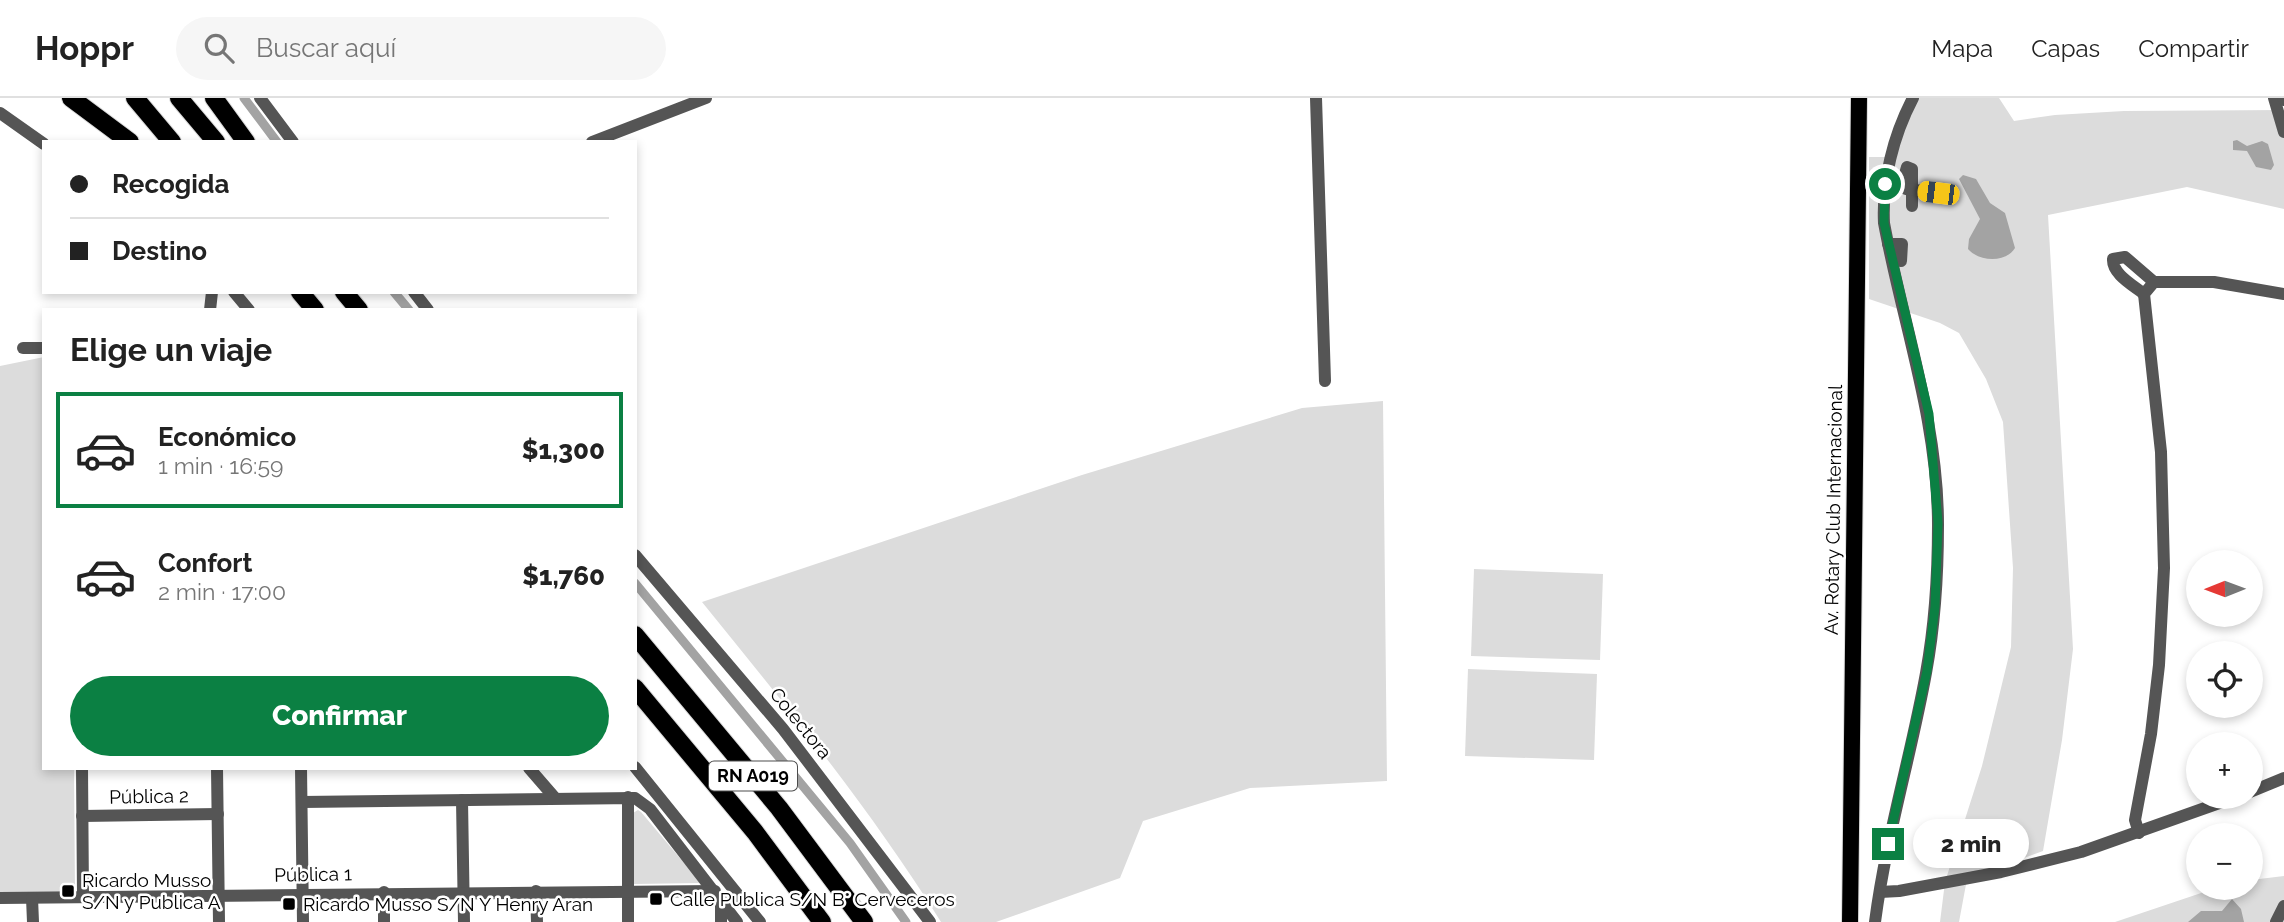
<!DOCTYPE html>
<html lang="es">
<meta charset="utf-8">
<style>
body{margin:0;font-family:Raleway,sans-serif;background:#f6f6f6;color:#222;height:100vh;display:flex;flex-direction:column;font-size:26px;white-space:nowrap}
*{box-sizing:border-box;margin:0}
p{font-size:23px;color:#767676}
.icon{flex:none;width:38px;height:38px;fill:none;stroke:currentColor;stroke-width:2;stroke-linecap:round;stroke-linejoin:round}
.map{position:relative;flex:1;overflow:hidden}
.sheet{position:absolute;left:42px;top:210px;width:595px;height:462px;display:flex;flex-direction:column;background:#fff;border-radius:0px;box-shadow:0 4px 10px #0003}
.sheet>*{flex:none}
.top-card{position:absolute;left:42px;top:42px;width:595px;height:154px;border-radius:0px;box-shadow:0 4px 10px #0003;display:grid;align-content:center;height:154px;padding:0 28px;background:#fff}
.needle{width:46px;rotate:269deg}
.controls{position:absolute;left:2186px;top:452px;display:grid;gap:14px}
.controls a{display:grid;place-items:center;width:77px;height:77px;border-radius:50%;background:#fff;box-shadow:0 4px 10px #0003;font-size:35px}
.end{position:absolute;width:32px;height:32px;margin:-16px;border:9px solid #0b8043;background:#fff;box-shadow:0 0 0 4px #fff}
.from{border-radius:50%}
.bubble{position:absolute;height:49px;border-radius:24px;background:#fff;box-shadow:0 4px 10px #0003;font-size:23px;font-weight:800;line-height:49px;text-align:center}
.car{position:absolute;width:21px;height:42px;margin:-21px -10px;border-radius:9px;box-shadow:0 0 5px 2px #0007;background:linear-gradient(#f5c518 24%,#345 0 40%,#f5c518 0 76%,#345 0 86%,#f5c518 0)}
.top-card b{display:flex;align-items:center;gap:24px;height:66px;font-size:26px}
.top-card b+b{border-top:2px solid #e0e0e0}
.top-card i{width:18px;height:18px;background:#222}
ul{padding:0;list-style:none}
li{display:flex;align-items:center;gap:21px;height:116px;margin:0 14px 10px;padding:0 14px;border:4px solid transparent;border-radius:0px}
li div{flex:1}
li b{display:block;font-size:26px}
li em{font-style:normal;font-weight:800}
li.active{border-color:#0b8043}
li>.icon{width:63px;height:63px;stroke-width:1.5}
h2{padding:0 28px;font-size:32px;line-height:84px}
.action{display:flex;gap:14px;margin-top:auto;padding:14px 28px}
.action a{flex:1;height:80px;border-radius:42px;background:#0b8043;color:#fff;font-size:28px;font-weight:800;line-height:80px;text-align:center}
header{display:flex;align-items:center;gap:42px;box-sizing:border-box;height:98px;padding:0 35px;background:#fff;border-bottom:2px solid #e0e0e0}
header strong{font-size:33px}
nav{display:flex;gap:38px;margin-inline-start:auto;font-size:24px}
.search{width:490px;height:63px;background:#f6f6f6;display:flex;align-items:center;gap:18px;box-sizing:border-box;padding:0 24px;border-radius:38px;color:#767676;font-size:26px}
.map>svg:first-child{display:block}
.green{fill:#dcdcdc}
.water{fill:#a3a3a3}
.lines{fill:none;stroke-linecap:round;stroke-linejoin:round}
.canal{stroke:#a3a3a3;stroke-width:9}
.major-casing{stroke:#dbdbdb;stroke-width:18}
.highway-casing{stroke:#dbdbdb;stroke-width:20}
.minor{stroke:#555;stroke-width:12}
.major{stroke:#000;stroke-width:16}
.highway{stroke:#000;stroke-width:18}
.route{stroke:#0b8043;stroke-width:9}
.poi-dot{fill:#000;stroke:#fff;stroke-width:2.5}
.labels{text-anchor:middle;stroke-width:5;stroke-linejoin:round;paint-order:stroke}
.shield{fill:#fff;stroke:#4c4c4c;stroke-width:2}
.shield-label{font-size:18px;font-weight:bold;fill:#000}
.street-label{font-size:19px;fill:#000;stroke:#fff}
.poi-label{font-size:19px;fill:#000;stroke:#fff;text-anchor:start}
</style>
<header>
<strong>Hoppr</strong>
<div class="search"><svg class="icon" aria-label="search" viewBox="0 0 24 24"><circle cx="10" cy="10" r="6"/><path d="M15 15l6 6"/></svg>Buscar aquí</div>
<nav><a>Mapa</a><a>Capas</a><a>Compartir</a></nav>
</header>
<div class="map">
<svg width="2284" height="824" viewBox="0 0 2284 824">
<rect width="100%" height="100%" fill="#fff"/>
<g class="green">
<path d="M1913,0h86l15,23 41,-6 69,-4 160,-1v99l-97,-22 -139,28 25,434 -11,91 -19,111 -76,28 -8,43h-19l5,-40 37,-116 29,-119 2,-79 -10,-146 -17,-43 -27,-46 -19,-10 -71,-24v-142h17z"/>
<path d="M44,259v411h30l1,125h-75v-527z"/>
<path d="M1383,303l4,380 -137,7 -107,33 -23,57 -124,44h-55c-72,-115 -154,-215 -239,-320l380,-127 220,-67z"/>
<path d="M1474,471l129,5 -3,86 -129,-4z"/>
<path d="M1468,571l129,5 -3,86 -129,-4z"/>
<path d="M638,712l3,2 60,71 -67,1 -1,-71z"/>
<path d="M2284,778v46h-169l104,-35h31l1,-7z"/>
</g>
<g class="water">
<path d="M2237,42l10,6 15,-5 6,3 6,21 -3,5 -15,-3 -9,-16 -14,-1v-9z"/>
<path d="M1963,77l13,4 14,24 15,10 10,35c-10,16 -37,13 -47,1l1,-10 11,-20 -21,-40z"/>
<path d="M2232,801l9,10 3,13h-56l13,-11h21z"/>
</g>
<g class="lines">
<g class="canal">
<path d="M244,0l33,44"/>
<path d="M394,194l15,18"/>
<path d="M635,485l215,260 56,79"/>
</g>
<defs>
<path id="major" d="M1850,824l9,-824"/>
<g id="highway">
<path d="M71,0l59,44"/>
<path d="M135,0l37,44"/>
<path d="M179,0l37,44"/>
<path d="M214,0l32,44"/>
<path d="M300,194l15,18"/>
<path d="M344,194l15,18"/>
<path d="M635,537l144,173 85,114"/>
<path d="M635,590l120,144 67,90"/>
</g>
</defs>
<use href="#major" class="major-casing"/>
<use href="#highway" class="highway-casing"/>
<g class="minor">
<path d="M260,0l33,44"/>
<path d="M1316,0l9,283"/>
<path d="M2274,0l10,34"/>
<path d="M2283,0l1,2"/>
<path d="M0,15l44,31"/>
<path d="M592,44l114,-44"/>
<path d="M1901,90l6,-21 5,2v37"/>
<path d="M1906,91l33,4"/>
<path d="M1888,146h14l-1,17 -5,-14"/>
<path d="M234,194l15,18"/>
<path d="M414,194l14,18"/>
<path d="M2144,196c-11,-9 -32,-20 -31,-35l12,-2 29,25"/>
<path d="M210,212l2,-18"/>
<path d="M23,250h21"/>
<path d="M635,457l148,174 147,193"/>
<path d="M635,669l125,155"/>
<path d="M82,670l1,129"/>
<path d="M217,670l2,154"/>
<path d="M301,670l2,154"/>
<path d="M529,670l26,30"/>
<path d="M2250,694l34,-14"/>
<path d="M628,699v125"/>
<path d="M462,702l2,122"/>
<path d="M302,704l333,-4 15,11 87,113"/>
<path d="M82,718l136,-2"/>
<path d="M2139,735l-4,-13 16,-86 8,-69 5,-97 -3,-116 -17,-158 10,-12h60l70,12"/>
<path d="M536,793l1,31"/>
<path d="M384,794v30"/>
<path d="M1880,794l19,-1 102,-19 80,-20 158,-56"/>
<path d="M0,800l715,-7"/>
<path d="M32,800l1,24"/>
<path d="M721,801v23"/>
<path d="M1875,824c11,-85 36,-166 51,-249 9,-49 12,-99 12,-148 0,-105 -35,-200 -54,-302 -2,-42 9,-87 29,-125"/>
<path d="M2276,824l8,-16"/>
</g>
<use href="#major" class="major"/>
<use href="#highway" class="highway"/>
</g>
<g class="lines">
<path class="route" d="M1885,86l-1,39 45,191 9,109 -3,84 -8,64 -39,173"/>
</g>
<g class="poi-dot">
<rect x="61" y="786" width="14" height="14" rx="3.5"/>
<rect x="649" y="794" width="14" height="14" rx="3.5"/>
<rect x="282" y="799" width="14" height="14" rx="3.5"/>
</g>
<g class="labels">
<rect class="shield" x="709" y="663.5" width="88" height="29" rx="5"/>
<g class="shield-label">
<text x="753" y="684">RN A019</text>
</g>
<g class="street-label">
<text transform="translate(1833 412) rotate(-89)" y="7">Av. Rotary Club Internacional</text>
<text transform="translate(801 625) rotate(51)" y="7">Colectora</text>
<text transform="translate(149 698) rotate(-1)" y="7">Pública 2</text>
<text transform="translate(313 776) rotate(-1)" y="7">Pública 1</text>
</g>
<g class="poi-label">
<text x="82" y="789">Ricardo Musso<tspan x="82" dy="22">S/N y Publica A</tspan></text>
<text x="670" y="808">Calle Publica S/N B° Cerveceros</text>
<text x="303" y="813">Ricardo Musso S/N Y Henry Aran</text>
</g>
</g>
</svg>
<div class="controls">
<a><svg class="needle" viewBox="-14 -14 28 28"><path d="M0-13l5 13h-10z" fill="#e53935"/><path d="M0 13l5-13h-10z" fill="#767676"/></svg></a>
<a><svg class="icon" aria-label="locate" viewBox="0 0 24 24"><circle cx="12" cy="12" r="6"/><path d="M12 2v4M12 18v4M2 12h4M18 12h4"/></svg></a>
<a>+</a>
<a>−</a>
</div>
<i class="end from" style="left:1885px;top:86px"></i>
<i class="end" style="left:1888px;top:746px"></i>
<div class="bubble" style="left:1913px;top:721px;width:116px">2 min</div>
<i class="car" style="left:1938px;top:95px;rotate:277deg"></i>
<div class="top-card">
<b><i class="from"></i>Recogida</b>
<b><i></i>Destino</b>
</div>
<section class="sheet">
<h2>Elige un viaje</h2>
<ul>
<li class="active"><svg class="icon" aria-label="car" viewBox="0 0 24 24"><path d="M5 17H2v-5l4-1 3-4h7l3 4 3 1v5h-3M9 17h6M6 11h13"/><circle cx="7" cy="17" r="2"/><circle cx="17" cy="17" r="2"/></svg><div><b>Económico</b><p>1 min · 16:59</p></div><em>$1,300</em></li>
<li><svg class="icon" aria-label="car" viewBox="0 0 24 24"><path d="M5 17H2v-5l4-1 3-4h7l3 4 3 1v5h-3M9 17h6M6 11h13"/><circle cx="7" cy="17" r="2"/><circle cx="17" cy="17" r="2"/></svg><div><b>Confort</b><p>2 min · 17:00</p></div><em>$1,760</em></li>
</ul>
<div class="action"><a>Confirmar</a></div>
</section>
</div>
